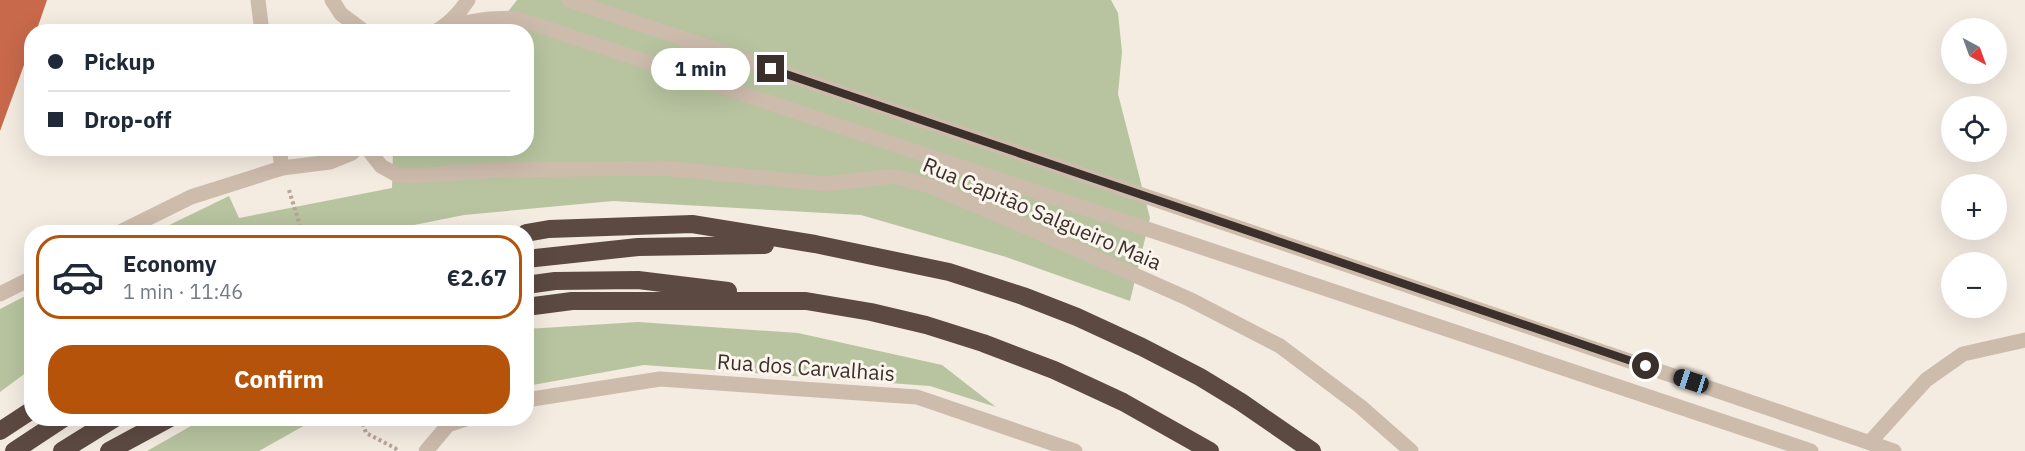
<!DOCTYPE html>
<meta charset="utf-8">
<style>
body{margin:0;font-family:"IBM Plex Sans",sans-serif;background:#f2f2f3;color:#1f2937;height:100vh;display:flex;flex-direction:column;font-size:22px;white-space:nowrap}
*{box-sizing:border-box;margin:0}
p{font-size:20px;color:#747a83}
.icon{flex:none;width:33px;height:33px;fill:none;stroke:currentColor;stroke-width:2;stroke-linecap:round;stroke-linejoin:round}
.map{position:relative;flex:1;overflow:hidden}
.details{position:absolute;left:24px;top:225px;width:510px;height:201px;display:flex;flex-direction:column;background:#fff;border-radius:24px;box-shadow:0 6px 24px #0002}
.details>*{flex:none}
.guide{position:absolute;left:24px;top:24px;width:510px;height:132px;border-radius:24px;box-shadow:0 6px 24px #0002;display:grid;align-content:center;height:132px;padding:0 24px;background:#fff}
.needle{width:39px;rotate:139deg}
.tools{position:absolute;left:1941px;top:18px;display:grid;gap:12px}
.tools a{display:grid;place-items:center;width:66px;height:66px;border-radius:50%;background:#fff;box-shadow:0 6px 24px #0002;font-size:30px}
.end{position:absolute;width:27px;height:27px;margin:-14px;border:8px solid #3b302b;background:#fff;box-shadow:0 0 0 3px #fff}
.from{border-radius:50%}
.bubble{position:absolute;height:42px;border-radius:21px;background:#fff;box-shadow:0 6px 24px #0002;font-size:20px;font-weight:800;line-height:42px;text-align:center}
.car{position:absolute;width:18px;height:36px;margin:-18px -9px;border-radius:8px;box-shadow:0 0 4px 2px #0007;background:linear-gradient(#222 24%,#8ab4d8 0 40%,#222 0 76%,#8ab4d8 0 86%,#222 0)}
.guide b{display:flex;align-items:center;gap:21px;height:57px;font-size:22px}
.guide b+b{border-top:2px solid #e0e1e3}
.guide i{width:15px;height:15px;background:#1f2937}
ul{padding:10px 0 0;list-style:none}
li{display:flex;align-items:center;gap:18px;height:84px;margin:0 12px 9px;padding:0 12px;border:3px solid transparent;border-radius:24px}
li div{flex:1}
li b{display:block;font-size:22px}
li em{font-style:normal;font-weight:800}
li.current{border-color:#b45309}
li>.icon{width:54px;height:54px;stroke-width:1.5}
.cta{display:flex;gap:12px;margin-top:auto;padding:12px 24px}
.cta a{flex:1;height:69px;border-radius:24px;background:#b45309;color:#fff;font-size:24px;font-weight:800;line-height:69px;text-align:center}
.map>svg:first-child{display:block}
.green{fill:#b8c4a0}
.building{fill:#c8694b}
.lines{fill:none;stroke-linecap:round;stroke-linejoin:round}
.path{stroke:#b9a596;stroke-width:4;stroke-dasharray:3 3;stroke-linecap:butt}
.minor{stroke:#cdbbac;stroke-width:15}
.highway{stroke:#5c4a42;stroke-width:18}
.route{stroke:#3b302b;stroke-width:8}
.labels{text-anchor:middle;stroke-width:6;stroke-linejoin:round;paint-order:stroke}
.street-label{font-size:21px;fill:#3b302b;stroke:#fbf5ee}
</style>
<div class="map">
<svg width="2025" height="451" viewBox="0 0 2025 451">
<rect width="100%" height="100%" fill="#f4ebe1"/>
<g class="green">
<path d="M517,0h594l7,13 4,39 -4,42 32,124 -20,83 -124,-44 -145,-42 -248,-14 -149,14 -85,17h-224l74,-36 10,22 153,-30 1,-39 133,-1v-116l-33,-1z"/>
<path d="M31,293v76l-31,23v-83z"/>
<path d="M638,322l160,11 144,32 54,42 -66,-21 -286,-21 -117,21v-57z"/>
<path d="M205,418h134v1l-32,5 -48,27h-112z"/>
</g>
<path class="building" d="M0,0h47l-11,32h-4v11l-32,88z"/>
<g class="lines">
<g class="path">
<path d="M289,190l13,42"/>
<path d="M361,418l5,15 29,15 3,3"/>
</g>
<g class="minor">
<path d="M258,0l4,32"/>
<path d="M332,0l9,14 24,18"/>
<path d="M569,0l1325,451"/>
<path d="M445,26l44,-7 27,-1 1295,433"/>
<path d="M435,32c14,-8 24,-18 33,-32"/>
<path d="M279,148l3,20"/>
<path d="M367,148l14,18 16,9 16,1 86,-6 163,-2 164,16 67,-8 37,10 78,33 181,80 91,47 81,61 50,44"/>
<path d="M120,232l71,-35 91,-29 48,-6 22,-9 4,-5"/>
<path d="M0,294l32,-16"/>
<path d="M526,400l134,-21 257,18 158,54"/>
<path d="M1870,442l56,-62 37,-26 62,-14"/>
<path d="M426,451l22,-26 21,-7"/>
</g>
<g class="highway">
<path d="M526,233l23,-4 143,-5 123,20 134,28 74,24 54,21 65,30 58,30 41,25 71,49"/>
<path d="M526,259l112,-12 127,-2"/>
<path d="M526,285l29,-4 83,-1 90,11"/>
<path d="M526,307l46,-6h234l65,11 55,13 57,18 71,27 69,32 87,49"/>
<path d="M0,431l32,-21"/>
<path d="M14,451l50,-33"/>
<path d="M62,451l53,-33"/>
<path d="M109,451l61,-33"/>
</g>
</g>
<g class="lines">
<path class="route" d="M771,69l875,297"/>
</g>
<g class="labels">
<g class="street-label">
<text transform="translate(1042 214) rotate(23)" y="7">Rua Capitão Salgueiro Maia</text>
<text transform="translate(806 368) rotate(4)" y="7">Rua dos Carvalhais</text>
</g>
</g>
</svg>
<div class="tools">
<a><svg class="needle" viewBox="-14 -14 28 28"><path d="M0-13l5 13h-10z" fill="#e53935"/><path d="M0 13l5-13h-10z" fill="#747a83"/></svg></a>
<a><svg class="icon" aria-label="locate" viewBox="0 0 24 24"><circle cx="12" cy="12" r="6"/><path d="M12 2v4M12 18v4M2 12h4M18 12h4"/></svg></a>
<a>+</a>
<a>−</a>
</div>
<i class="end from" style="left:1646px;top:366px"></i>
<i class="end" style="left:771px;top:69px"></i>
<div class="bubble" style="left:651px;top:48px;width:99px">1 min</div>
<i class="car" style="left:1691px;top:381px;rotate:288deg"></i>
<div class="guide">
<b><i class="from"></i>Pickup</b>
<b><i></i>Drop-off</b>
</div>
<section class="details">
<ul>
<li class="current"><svg class="icon" aria-label="car" viewBox="0 0 24 24"><path d="M5 17H2v-5l4-1 3-4h7l3 4 3 1v5h-3M9 17h6M6 11h13"/><circle cx="7" cy="17" r="2"/><circle cx="17" cy="17" r="2"/></svg><div><b>Economy</b><p>1 min · 11:46</p></div><em>€2.67</em></li>
</ul>
<div class="cta"><a>Confirm</a></div>
</section>
</div>
